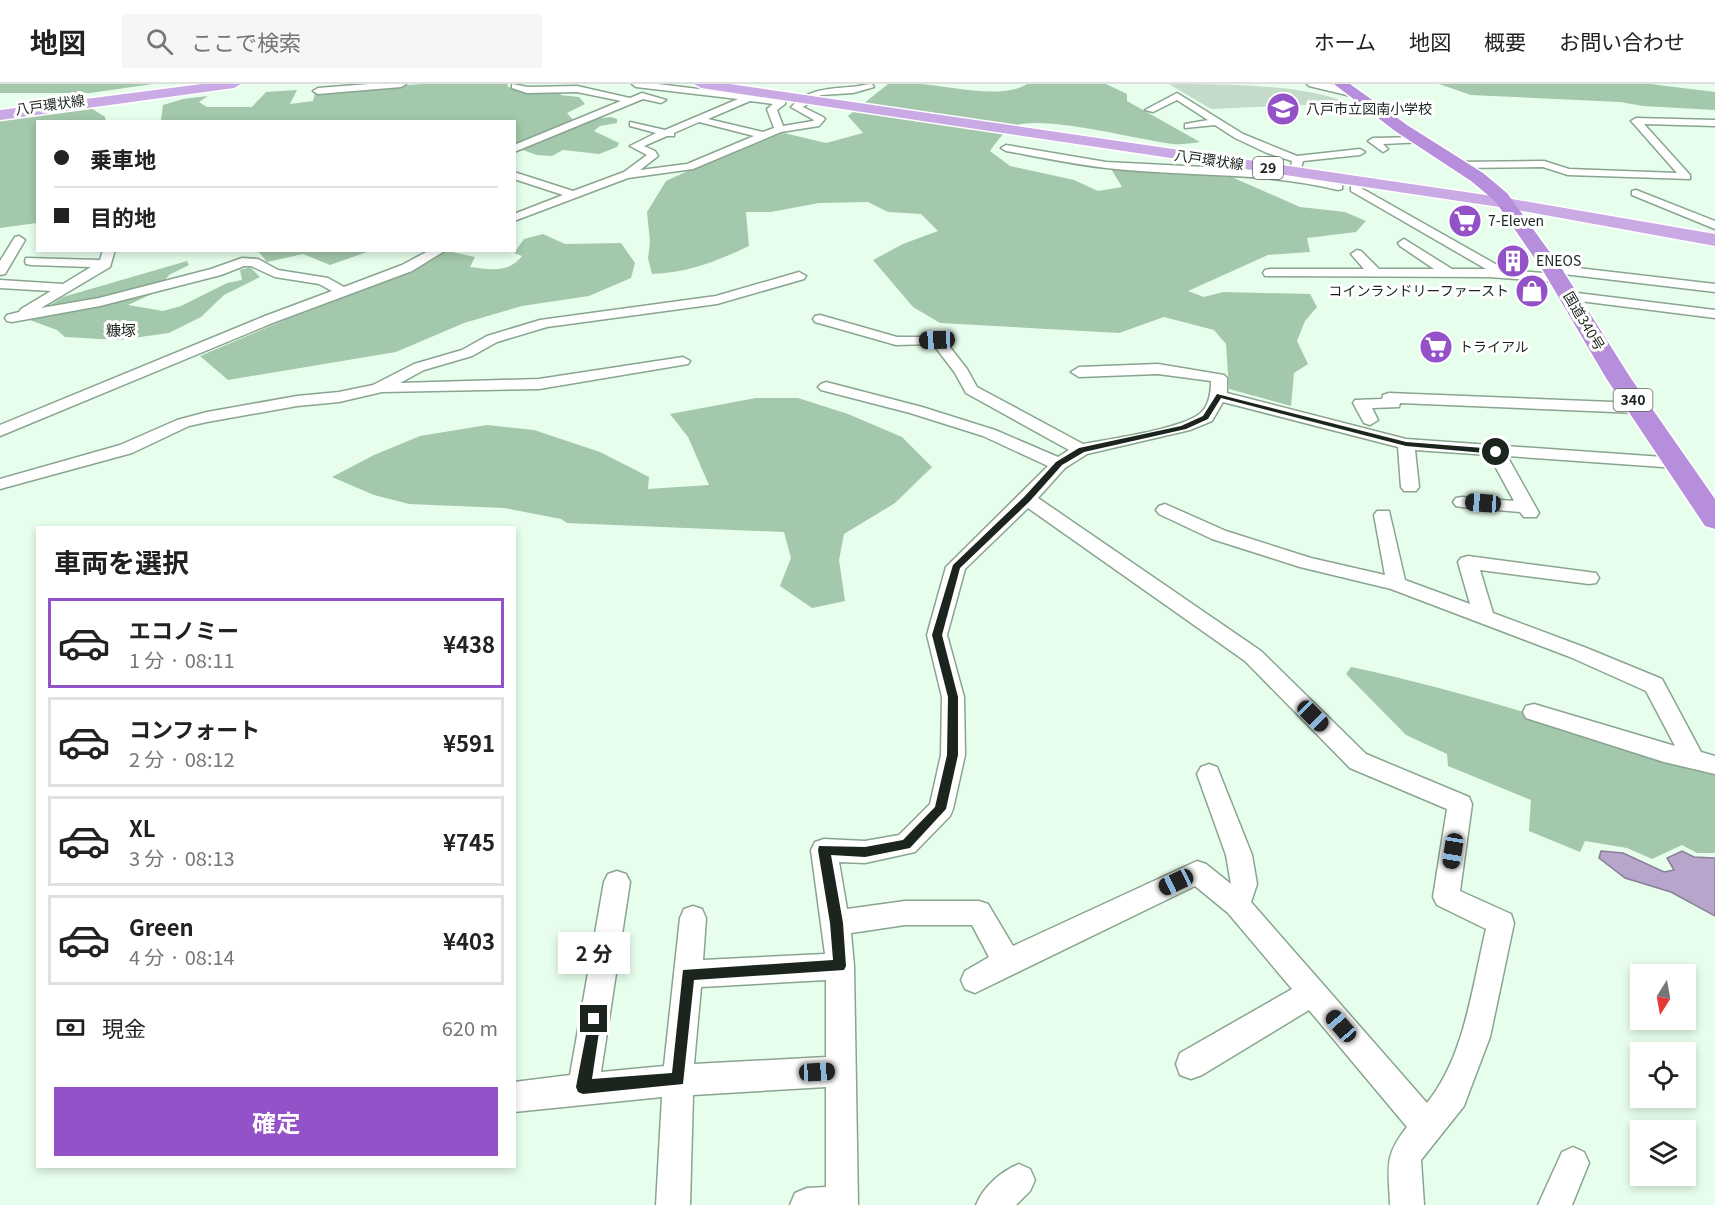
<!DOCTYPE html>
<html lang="ja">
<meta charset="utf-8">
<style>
body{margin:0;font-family:Georgia,"Noto Sans JP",serif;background:#f6f6f6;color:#222;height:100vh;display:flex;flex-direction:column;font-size:22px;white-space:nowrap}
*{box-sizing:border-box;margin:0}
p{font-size:20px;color:#767676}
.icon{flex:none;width:33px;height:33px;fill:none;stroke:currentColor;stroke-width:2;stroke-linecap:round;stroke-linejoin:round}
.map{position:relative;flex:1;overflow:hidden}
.side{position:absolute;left:36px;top:442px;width:480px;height:642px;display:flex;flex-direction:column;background:#fff;border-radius:0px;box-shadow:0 3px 9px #0003}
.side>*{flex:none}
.top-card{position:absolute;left:36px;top:36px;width:480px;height:132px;border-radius:0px;box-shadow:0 3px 9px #0003;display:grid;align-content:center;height:132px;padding:0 18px;background:#fff}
.needle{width:39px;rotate:191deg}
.controls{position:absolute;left:1630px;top:880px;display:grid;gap:12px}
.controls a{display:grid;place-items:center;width:66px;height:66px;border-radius:0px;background:#fff;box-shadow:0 3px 9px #0003;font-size:30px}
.end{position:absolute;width:27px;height:27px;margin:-14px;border:8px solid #1b251d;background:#fff;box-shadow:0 0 0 3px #fff}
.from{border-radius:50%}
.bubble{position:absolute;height:42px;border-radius:0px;background:#fff;box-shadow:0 3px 9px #0003;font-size:20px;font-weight:700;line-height:42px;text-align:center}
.car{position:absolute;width:18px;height:36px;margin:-18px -9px;border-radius:8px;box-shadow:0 0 4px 2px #0007;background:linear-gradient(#222 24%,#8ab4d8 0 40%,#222 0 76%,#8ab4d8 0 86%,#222 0)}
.top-card b{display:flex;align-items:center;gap:21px;height:57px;font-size:22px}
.top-card b+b{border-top:2px solid #e0e0e0}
.top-card i{width:15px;height:15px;background:#222}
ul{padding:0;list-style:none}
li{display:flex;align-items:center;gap:18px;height:90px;margin:0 12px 9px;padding:0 6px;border:3px solid #e0e0e0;border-radius:0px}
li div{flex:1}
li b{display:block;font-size:22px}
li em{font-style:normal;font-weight:700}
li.on{border-color:#9352c7}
li>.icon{width:54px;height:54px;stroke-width:1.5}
h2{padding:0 18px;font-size:27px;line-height:72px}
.pay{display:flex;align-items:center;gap:15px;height:66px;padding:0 18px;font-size:22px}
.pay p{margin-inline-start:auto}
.action{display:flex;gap:12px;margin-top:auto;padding:12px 18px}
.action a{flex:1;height:69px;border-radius:0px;background:#9352c7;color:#fff;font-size:24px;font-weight:700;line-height:69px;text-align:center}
header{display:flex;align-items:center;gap:36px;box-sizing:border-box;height:84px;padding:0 30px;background:#fff;border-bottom:2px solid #e0e0e0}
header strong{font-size:28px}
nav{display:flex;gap:33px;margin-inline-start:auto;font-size:21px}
.search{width:420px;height:54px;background:#f6f6f6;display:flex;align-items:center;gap:15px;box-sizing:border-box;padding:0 21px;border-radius:0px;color:#767676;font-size:22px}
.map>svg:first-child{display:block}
.green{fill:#c3dbc8}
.forest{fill:#a3c8ab}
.water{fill:#b8a5cc;stroke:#897f98;stroke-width:1.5}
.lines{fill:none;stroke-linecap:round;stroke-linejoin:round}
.minor-casing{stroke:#89a48f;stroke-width:3}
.tertiary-casing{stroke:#89a48f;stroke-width:3}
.primary-casing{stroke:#fff;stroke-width:3}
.trunk-casing{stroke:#fff;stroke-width:3}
.minor{fill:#fff;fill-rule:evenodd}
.tertiary{fill:#fff;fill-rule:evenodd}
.primary{fill:#c9aae4;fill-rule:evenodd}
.trunk{fill:#b78edb;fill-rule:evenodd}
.route{fill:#1b251d}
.labels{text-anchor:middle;stroke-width:6;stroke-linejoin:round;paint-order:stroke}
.far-street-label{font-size:14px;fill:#1b251d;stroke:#fff}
.far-poi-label{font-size:14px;fill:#1b251d;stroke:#fff;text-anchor:start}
.shield{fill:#fff;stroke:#5f6661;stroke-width:1.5}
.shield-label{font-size:14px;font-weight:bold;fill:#1b251d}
.far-quarter-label{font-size:15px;fill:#1b251d;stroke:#fff}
</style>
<header>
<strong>地図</strong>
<div class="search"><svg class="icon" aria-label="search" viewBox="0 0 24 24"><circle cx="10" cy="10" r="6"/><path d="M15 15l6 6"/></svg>ここで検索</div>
<nav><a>ホーム</a><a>地図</a><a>概要</a><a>お問い合わせ</a></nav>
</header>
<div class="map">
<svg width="1715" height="1121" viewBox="0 0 1715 1121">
<rect width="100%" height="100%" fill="#e7feec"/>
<path class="green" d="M1169,0c51,0 136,0 179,19l-137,6z"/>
<g class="forest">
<path d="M0,0h153l-63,9h-90z"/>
<path d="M421,0h87l-1,2 8,4 12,1 40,-1 -7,5 19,2 6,7 -18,9 6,7 -58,24 -1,-22h-361l8,-2 2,-15 20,-6 25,-3 -9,6 8,5h45l14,-15 31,-2 -7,14 23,-3 2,-9z"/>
<path d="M888,0c11,0 22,0 33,0 29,2 81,16 106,0h79l21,10v7l73,41c-9,1 -19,3 -27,2 -35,-4 -134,-31 -161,-17 -9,5 -17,17 -22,24l20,15 64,14 24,11 24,-4 -12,-20 117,8 73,32 45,5 21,9 -10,11 -49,6 3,14 -42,3 -80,36 16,6 19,-5 87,2 7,13 -12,14 -8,20 11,23 -14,9 -3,33 -62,-17 -3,-45 -12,-14 -50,-13 -45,16 -179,-10 -27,-16 -40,-47 30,-16 35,-13 -17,-17 -33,-2 -20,-10 -49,1 -48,9h-25l3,34c-32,15 -61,27 -97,28l-4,-16 2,-16 -3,-30 19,-31 76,-35 42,-13 42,10 37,-10 -15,-17z"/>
<path d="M1439,0h211l65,8v18l-72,-4 -23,-4 -149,-7z"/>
<path d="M91,24l14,9 1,4 -68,1 -1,101 -37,5v-108z"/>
<path d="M611,33l6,2v4l-17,3 -6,5 25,12 -2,4 -18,7 -36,-4 -11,6 -15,-1 -17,-6 73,-30z"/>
<path d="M543,150l22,10 56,-1 14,20 -4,15 -42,18 -67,10 -58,17 -68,29 -168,28 -28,-24 87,-37 109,-41 51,-27 28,6 -5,10c20,2 38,7 52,-11l-8,-3 10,-14z"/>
<path d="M258,167h112l-40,14 -27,-11 -36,8z"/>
<path d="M187,177l2,4 -20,10 -13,17 -28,13 35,6 18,-5 46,-23 15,-3 -2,-10 10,-3 10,10 -36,18 -23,22 -32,16 -51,7 -53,-3 -8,-7 -30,-11 36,-22z"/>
<path d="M756,314h42l50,16 54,23 30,30 -37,36 -51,31 -5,26 6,41 -33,7 -32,-22 11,-28 -7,-26 -217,-9 -6,-4 -57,-11 -95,-4 -35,-9 -42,-18 42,-22 46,-19 67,-11 47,5 66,22 49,25 -1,12 61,-4 -21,-48 -18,-23z"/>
<path d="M1351,583c124,26 243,68 364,104v82h-18l-15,-8 -30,14 -25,-11 -42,-7 -5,11 -51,-21 2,-31 -83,-34 -1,-12 -41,-19 -60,-61z"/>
</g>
<path class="water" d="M1601,767l22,2 41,19 10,-2 -7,-12 15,-7 12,6 21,1v58l-44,-24 -46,-14 -26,-20z"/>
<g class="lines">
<defs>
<g id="minor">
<path d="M369,0h37l-5,3 -83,7 -5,-3 5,-3z"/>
<path d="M512,0l16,3 49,-1 53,12 12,-5 24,7 -5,3 -18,-4 -129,53v-7l107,-44 -44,-9 -50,1 -15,-5z"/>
<path d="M632,0h26l127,16v4l-8,6 6,16 30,-5 1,-1 -23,-13c19,-18 34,-18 59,-20 9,0 14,-3 22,-3l2,3 -21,6 -32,2 -18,12 20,10 2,2 -6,7 -38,6 -88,37 -65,9 -114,43v-7l49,-19 -49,-16v-7l59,19 51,-19 23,-17 -17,-9 26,-13 -26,-7v-4l35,8 73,-31 -102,-12zM750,17l23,3 -6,5 7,19 -11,4 -55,-13zM699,38l55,14 -67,28 -47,6 18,-14 -3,-5 -11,-5 23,-10h7v-3z"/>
<path d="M1177,9l66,41 54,22 63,-7 5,3 -5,3 -57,6 -3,11 -5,3 47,10v4l-4,1c-76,-19 -155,-13 -232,-22 -34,-4 -67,-11 -100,-17l-5,-3 5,-3 100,17 99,5 89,8 -4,-3 2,-11 -25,-8 -32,-15 -20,-13 -30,3v-4l23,-4 -31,-20 -24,12 -8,-2z"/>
<path d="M1636,34l79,2v6l-71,-2 46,51v4l-122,-4 -25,-8 -84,1 -5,-3 5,-3 85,-1 25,8 108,4 -44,-50 -2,-2z"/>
<path d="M1420,53l5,3 -1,2 -41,2 5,5 -5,3 -15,-11 5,-3z"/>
<path d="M1357,95l6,3 -2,6 145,82 51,4 7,4 -7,4 -68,-5 -224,-1 -2,-3 2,-3 5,-1h94l-13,-15 6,-4 4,1 18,18h55l-34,-23 -2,-3 6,-4 48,30h34l-135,-78v-9z"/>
<path d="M1636,106l79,31v8l-83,-34v-4z"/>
<path d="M19,152l6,4 -20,34 -5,1v-14l15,-24z"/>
<path d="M103,166h12l-5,17 -69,41 58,-10 112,-29 31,-11 16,1 20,11 50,8 16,9 58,-22 28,-15h16l-34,21 -137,51 -275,114v-11l265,-109 67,-25 -13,-7 -44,-7 -24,-11h-7l-23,9 -121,31 -88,16 -5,-1 -2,-3 2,-3 12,-3 2,-3 30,-18 -51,-3v-8l63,4 28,-17 -60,-2 -5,-1 -1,-3 1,-3 74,2z"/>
<path d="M1552,181l163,19v8l-168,-20 -1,-3 1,-3z"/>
<path d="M799,188l7,4 -2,3 -87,25 -170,23 -50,15 -25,14 -48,14 -24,13 139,-4 144,-22 7,4 -2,3 -149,25 -157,3 -43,10 -42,4 -90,16 -18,4 -57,27 -132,36v-10l120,-34 57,-25 30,-8 90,-16 42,-4 34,-7 41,-21 48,-14 25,-14 53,-16 176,-24z"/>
<path d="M1569,208l146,18v8l-151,-19 -2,-3 2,-3z"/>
<path d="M820,231l77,22h45l25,32 10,18 106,57c27,-5 96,-15 115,-29 11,-7 13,-22 13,-34l-53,-7 -79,3 -8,-5 8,-5 79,-3 66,11 3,3v15l179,46 271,19 6,1 3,4 -3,4 -6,1 -170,-12 32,57 -3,4h-12l-4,-5 -58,-5 -6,-1 -3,-4 3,-4 6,-1 52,4 -25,-46 -74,-5 4,37 -3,4h-12l-3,-4 -3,-40 -175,-45 -11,19 -22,9 -103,24 -22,14 -27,30 223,153 105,103 103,43 3,7 -12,87 51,23 3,9 -24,114 -22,58 -4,11 -43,54 3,45h-34c-1,-37 -7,-48 17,-78l-98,-117 -107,65 -11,4 -11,-4 -4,-11 4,-11 112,-64 -64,-76 -33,-27 -220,107 -10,-4 -4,-9 4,-9 24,-14 -17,-32h-67l-54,8 3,33 4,239h-68l5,-12 12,-5 19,-1v-100l-133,8 -3,110h-34l6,-108 -148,15v-30l56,-7 34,-193 4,-8 9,-3 9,3 4,8 -29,190 63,-6 16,-148 4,-9 9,-3 9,3 4,9 -3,42 122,-6 -14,-104 4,-8 9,-3 41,2 34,-6 31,-31 11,-49 1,-58 -15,-62 19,-68 102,-101 -65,-30 -73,-23 -89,-23 -3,-3 3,-3 5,-2 96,25 73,23 63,27 11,-7 -103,-57 -11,-20 -22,-29 -37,1 -81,-23 -2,-3 2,-3zM1028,424l217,153 105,107 97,41 -14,88 4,8 49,24c-14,58 -21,127 -59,174l-176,-201 6,-18 -5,-29 -35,-88 -8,-3 -8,3 -4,7 29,81 5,29 -25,-20 -9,-3 -184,85 -25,-42 -9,-3h-74l-58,8 -8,-47 26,1 50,-11 35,-36 3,-7 12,-54 -1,-58 -17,-62 18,-66zM826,896v77l-132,7 7,-77z"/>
<path d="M1389,309l249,10 8,5 -8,5 -238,-10 -1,4 -27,1 6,12 -8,5 -6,-2 -11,-20 2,-3 27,-1 1,-4z"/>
<path d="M1165,420l61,27 85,27 74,17 -11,-60 3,-4h12l16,69 65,24 -12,-42 3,-4 7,-2 128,17 3,5 -3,5 -7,1 -109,-14 13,43 91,34 78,32 39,73 14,4v18l-51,-12 -138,-44 -3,-6 3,-6 8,-2 141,42 -29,-55 -76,-34 -179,-68 -91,-22 -88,-28 -53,-25 -3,-4 3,-4z"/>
<path d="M1573,1063l11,5 5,11 -17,42h-34l24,-53z"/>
<path d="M1019,1080l11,5 5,11 -5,11 -14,14h-40c7,-18 25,-34 43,-41z"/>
</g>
<path id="tertiary" d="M1307,0h23l25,5 2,3 -6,4 -42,-10z"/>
<g id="primary">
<path d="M202,0h39l-7,4 -234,32v-10z"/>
<path d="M694,0h36l776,114 209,36v12l-209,-38 -805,-120z"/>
</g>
<path id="trunk" d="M1334,0h16l57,41 76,48 24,20 55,76 68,108 85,122v30l-10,-3 -99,-148 -64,-109 -47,-68 -24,-20 -76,-50z"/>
</defs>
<use href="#minor" class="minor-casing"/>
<use href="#tertiary" class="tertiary-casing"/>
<use href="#primary" class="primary-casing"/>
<use href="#trunk" class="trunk-casing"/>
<use href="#minor" class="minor"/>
<use href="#tertiary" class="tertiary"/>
<use href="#primary" class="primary"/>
<use href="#trunk" class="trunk"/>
</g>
<path class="route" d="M1217,310l189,48 90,7 4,3 -4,2 -90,-8 -185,-48 -13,21 -22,10 -102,23 -22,13 -32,36 -70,67 -18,67 16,62v58l-12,54 -36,39 -45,9 -34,-2 12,68 3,43 -2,4 -150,10 -11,104 -100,10 -5,-2 -2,-5 14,-73 4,-2 5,2 2,5 -9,60 80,-6 11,-103 150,-10 -3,-37 -12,-73 1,-4 46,1 38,-7 32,-33 12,-52 1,-58 -16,-62 21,-70 71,-68 32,-35 23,-14 102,-22 22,-10z"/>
<defs>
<symbol id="school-disc" viewBox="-11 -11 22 22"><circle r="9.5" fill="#9352c7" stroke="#fff"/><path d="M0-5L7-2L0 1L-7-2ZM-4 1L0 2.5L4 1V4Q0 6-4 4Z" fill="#fff"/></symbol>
<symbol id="supermarket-disc" viewBox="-11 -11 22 22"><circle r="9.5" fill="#9352c7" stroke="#fff"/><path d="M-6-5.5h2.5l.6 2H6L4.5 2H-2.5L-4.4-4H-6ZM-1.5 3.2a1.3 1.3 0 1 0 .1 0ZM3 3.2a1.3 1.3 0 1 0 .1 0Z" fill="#fff"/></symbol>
<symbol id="building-disc" viewBox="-11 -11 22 22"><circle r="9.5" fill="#9352c7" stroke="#fff"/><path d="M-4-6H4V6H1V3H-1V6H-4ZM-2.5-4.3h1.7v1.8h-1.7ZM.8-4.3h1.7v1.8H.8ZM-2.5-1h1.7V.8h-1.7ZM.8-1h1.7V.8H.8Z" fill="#fff"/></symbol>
<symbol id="shop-disc" viewBox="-11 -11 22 22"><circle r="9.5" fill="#9352c7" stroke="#fff"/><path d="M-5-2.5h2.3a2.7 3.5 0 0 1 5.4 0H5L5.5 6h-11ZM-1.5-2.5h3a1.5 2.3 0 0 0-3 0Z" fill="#fff"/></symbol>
</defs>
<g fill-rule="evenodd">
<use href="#school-disc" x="1264" y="6" width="38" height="38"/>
<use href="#supermarket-disc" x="1446" y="118" width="38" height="38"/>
<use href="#building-disc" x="1494" y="158" width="38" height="38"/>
<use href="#shop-disc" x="1513" y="188" width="38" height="38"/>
<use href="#supermarket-disc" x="1417" y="244" width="38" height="38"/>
</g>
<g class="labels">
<g class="far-street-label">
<text transform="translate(50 21) rotate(-8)" y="5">八戸環状線</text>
<text transform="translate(1209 76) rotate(8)" y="5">八戸環状線</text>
<text transform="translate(1584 237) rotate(59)" y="5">国道340号</text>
</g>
<g class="far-poi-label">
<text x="1306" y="30">八戸市立図南小学校</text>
<text x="1488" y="142">7-Eleven</text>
<text x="1536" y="182">ENEOS</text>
<text x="1509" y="212" text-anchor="end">コインランドリーファースト</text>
<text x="1459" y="268">トライアル</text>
</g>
<g class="shield">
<rect x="1253" y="73" width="30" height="22" rx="4.5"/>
<rect x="1613.5" y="305" width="39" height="22" rx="4.5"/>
</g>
<g class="shield-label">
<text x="1268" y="89">29</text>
<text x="1633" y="321">340</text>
</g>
<g class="far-quarter-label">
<text x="121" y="252">糠塚</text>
</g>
</g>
</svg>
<div class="controls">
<a><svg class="needle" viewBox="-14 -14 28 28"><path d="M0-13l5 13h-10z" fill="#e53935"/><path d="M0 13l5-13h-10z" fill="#767676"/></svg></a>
<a><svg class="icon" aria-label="locate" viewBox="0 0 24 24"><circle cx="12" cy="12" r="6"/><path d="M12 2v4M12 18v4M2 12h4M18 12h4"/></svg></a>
<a><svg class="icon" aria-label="layers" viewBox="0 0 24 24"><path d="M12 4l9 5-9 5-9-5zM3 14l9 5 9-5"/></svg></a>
</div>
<i class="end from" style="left:1496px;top:368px"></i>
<i class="end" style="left:594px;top:935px"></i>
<div class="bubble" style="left:558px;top:848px;width:72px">2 分</div>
<i class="car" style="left:937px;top:256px;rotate:268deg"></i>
<i class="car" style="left:1483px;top:419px;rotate:274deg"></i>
<i class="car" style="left:1313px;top:632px;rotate:135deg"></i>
<i class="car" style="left:1453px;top:767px;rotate:189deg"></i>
<i class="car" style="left:1176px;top:798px;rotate:245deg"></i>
<i class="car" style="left:1341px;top:942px;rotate:319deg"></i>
<i class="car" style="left:817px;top:988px;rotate:87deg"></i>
<div class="top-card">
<b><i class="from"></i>乗車地</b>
<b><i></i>目的地</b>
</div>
<section class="side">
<h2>車両を選択</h2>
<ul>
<li class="on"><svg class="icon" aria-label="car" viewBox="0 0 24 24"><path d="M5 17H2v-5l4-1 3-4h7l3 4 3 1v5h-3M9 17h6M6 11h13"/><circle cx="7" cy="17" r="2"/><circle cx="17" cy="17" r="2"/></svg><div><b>エコノミー</b><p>1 分 · 08:11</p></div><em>¥438</em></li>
<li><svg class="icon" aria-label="car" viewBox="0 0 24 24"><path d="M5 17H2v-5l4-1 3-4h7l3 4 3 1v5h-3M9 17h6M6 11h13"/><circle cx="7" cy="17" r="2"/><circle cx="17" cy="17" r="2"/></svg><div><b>コンフォート</b><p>2 分 · 08:12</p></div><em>¥591</em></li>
<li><svg class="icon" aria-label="car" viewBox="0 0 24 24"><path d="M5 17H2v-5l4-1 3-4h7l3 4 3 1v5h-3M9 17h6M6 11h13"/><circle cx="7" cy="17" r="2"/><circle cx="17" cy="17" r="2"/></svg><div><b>XL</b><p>3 分 · 08:13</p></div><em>¥745</em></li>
<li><svg class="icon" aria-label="car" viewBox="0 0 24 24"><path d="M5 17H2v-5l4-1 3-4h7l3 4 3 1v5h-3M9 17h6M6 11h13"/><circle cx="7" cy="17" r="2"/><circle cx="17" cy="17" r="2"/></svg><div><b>Green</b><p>4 分 · 08:14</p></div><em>¥403</em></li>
</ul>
<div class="pay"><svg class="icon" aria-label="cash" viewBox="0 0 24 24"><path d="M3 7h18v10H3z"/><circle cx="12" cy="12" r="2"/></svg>現金<p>620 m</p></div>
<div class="action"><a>確定</a></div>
</section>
</div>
